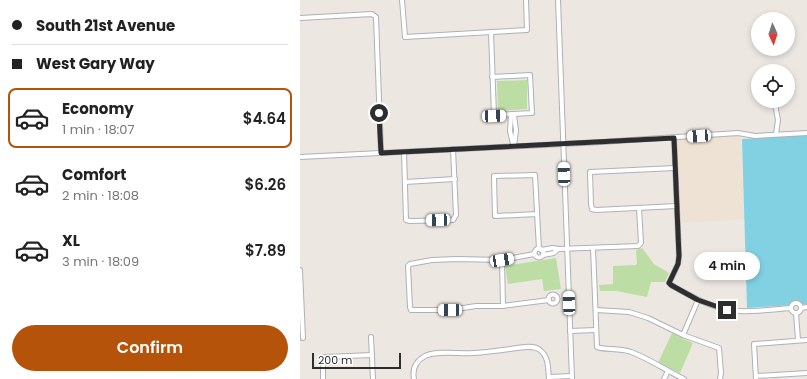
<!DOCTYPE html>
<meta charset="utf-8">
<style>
body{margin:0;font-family:Poppins,sans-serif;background:#f2f2f2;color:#222;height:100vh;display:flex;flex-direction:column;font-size:15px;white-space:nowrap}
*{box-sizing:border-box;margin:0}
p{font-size:13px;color:#767676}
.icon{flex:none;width:22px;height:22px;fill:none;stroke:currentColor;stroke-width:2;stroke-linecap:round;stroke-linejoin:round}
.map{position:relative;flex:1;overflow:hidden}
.drawer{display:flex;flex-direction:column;background:#fff;width:300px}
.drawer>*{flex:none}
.top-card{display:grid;align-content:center;height:88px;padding:0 12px;background:#fff}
.needle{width:26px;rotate:177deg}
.buttons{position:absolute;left:451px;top:12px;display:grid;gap:8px}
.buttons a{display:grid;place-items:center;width:44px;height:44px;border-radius:50%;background:#fff;box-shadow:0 2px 6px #0003;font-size:20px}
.scale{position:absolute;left:12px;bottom:10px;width:89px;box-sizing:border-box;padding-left:4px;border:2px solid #2e2e2e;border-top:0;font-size:11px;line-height:14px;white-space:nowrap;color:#2e2e2e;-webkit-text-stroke:3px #fff;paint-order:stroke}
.end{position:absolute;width:18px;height:18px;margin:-9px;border:5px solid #2e2e2e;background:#fff;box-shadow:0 0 0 2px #fff}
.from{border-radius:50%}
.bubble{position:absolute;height:28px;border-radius:14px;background:#fff;box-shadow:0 2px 6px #0003;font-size:13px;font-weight:600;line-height:28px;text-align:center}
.car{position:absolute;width:12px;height:24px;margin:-12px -6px;border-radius:5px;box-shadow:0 0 3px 1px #0007;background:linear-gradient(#fff 24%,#345 0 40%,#fff 0 76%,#345 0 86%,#fff 0)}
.top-card b{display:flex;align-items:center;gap:14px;height:38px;font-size:15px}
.top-card b+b{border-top:1px solid #e0e0e0}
.top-card i{width:10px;height:10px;background:#222}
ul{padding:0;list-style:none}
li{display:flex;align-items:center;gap:12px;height:60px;margin:0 8px 6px;padding:0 4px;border:2px solid transparent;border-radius:8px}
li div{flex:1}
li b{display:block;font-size:15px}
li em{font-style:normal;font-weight:600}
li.selected{border-color:#b45309}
li>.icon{width:36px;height:36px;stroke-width:1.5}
.button{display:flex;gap:8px;margin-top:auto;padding:8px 12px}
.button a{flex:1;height:46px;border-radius:24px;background:#b45309;color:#fff;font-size:16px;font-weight:600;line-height:46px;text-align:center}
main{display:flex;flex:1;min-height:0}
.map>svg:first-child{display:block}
.education{fill:#ede2d3}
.green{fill:#bcdea5}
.water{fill:#81d1e3}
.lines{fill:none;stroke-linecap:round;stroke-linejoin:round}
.minor-casing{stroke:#aeb1b8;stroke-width:6}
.minor{stroke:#fff;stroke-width:4}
.route{stroke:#2e2e2e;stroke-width:5}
</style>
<main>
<section class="drawer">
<div class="top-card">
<b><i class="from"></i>South 21st Avenue</b>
<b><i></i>West Gary Way</b>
</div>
<ul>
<li class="selected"><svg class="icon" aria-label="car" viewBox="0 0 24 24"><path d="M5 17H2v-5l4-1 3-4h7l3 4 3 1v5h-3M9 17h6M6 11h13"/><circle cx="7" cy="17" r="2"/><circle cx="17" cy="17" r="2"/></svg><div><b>Economy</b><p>1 min · 18:07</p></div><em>$4.64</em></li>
<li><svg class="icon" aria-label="car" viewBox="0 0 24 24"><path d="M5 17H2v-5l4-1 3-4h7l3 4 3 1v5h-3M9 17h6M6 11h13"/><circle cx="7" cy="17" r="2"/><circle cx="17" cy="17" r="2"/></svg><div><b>Comfort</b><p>2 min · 18:08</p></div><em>$6.26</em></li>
<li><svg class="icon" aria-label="car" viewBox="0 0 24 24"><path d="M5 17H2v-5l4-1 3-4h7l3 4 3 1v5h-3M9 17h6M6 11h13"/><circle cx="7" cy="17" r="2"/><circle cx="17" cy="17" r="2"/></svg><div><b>XL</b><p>3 min · 18:09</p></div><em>$7.89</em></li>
</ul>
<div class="button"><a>Confirm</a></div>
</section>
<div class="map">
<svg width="507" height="379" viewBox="0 0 507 379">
<rect width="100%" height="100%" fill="#ede7e2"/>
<path class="education" d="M441,135l3,84 -64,4 -4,-84z"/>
<g class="green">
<path d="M227,80v29l-29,2 -1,-30z"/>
<path d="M342,248l12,16 15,9 -4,9h-14l-4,15 -31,-6h-16l-1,-6 14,-1v-18l23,-1 1,-2 -1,-13z"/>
<path d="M256,258l5,31 -17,2 -2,-12 -34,5 -3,-18z"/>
<path d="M372,333l21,10 -13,30 -22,-10z"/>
</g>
<path class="water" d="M507,135v169l-60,4 -5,-169z"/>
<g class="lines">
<defs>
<g id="minor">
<path d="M102,0l3,37 122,-7 -1,-30"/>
<path d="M258,0l14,379"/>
<path d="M0,18l72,-4 4,3 5,136"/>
<path d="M191,32l3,83 38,-2 -2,-38 -38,2"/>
<path d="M475,104l3,16 -2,14"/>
<path d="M211,115l-1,16 3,13"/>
<path d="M374,138l5,118 -1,8 -9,19 2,2c20,11 43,25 67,26 17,1 36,-2 53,-3"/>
<path d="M214,146l2,-16 -2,-15"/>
<path d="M104,152l2,68 4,1 43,-1 3,-5 -3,-66"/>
<path d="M0,157l301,-15 137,-9 17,3 52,-3"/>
<path d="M375,168l-85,4 1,32 1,5 4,1 81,-4"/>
<path d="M105,182l50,-3"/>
<path d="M237,214l-42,2 -1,-40 41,-1 4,74"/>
<path d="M293,248l4,99c6,3 24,1 34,5 17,6 36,19 53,27"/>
<circle cx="239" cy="253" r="4.5"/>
<path d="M241,250l12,-2 5,1 80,-3 3,-3 -2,-35"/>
<path d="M234,254l-32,6 -45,-1 -25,1 -22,4 -2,2 2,41 1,3h39l26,-4h27l46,-6"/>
<path d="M243,255l11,-2 4,-4"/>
<path d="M202,260l1,46"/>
<path d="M0,270l3,68"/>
<circle cx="253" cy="299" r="4.5"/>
<circle cx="496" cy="308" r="5"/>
<path d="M501,308l6,-1"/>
<path d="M296,310l33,2 19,6 35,17 36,13 2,25 -1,6"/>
<path d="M496,313l2,27"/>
<path d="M270,331l26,-1"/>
<path d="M383,335l15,-35"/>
<path d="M71,337l2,42"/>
<path d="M456,376l51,-3"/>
<path d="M249,377l23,-1"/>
<path d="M23,379v-21l2,-1 47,-2"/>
<path d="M114,379c-2,-10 2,-18 11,-23 11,-6 35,-2 49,-3 14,-1 28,-3 43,-5 7,-1 17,-3 23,2 9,7 8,19 9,29"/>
<path d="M364,379l4,-8"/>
<path d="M456,379l-2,-35 53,-4"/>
</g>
</defs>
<use href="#minor" class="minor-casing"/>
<use href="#minor" class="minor"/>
</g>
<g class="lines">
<path class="route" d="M79,113l2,40 293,-15 5,118 -1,8 -9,19 2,2 27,15 29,10"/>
</g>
</svg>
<div class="buttons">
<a><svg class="needle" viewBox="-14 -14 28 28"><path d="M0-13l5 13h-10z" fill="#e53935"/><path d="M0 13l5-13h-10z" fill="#767676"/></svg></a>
<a><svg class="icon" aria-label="locate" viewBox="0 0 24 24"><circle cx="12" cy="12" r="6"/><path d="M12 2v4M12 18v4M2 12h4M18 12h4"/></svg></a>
</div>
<div class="scale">200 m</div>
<i class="end from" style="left:79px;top:113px"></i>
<i class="end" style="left:427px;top:310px"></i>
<div class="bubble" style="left:394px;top:252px;width:66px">4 min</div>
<i class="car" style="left:194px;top:116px;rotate:88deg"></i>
<i class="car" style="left:399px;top:136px;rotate:266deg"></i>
<i class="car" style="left:264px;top:174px;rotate:358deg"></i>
<i class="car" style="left:138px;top:220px;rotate:268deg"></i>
<i class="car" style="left:202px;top:260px;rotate:81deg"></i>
<i class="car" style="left:269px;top:303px;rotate:358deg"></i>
<i class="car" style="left:150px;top:310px;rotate:270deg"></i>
</div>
</main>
